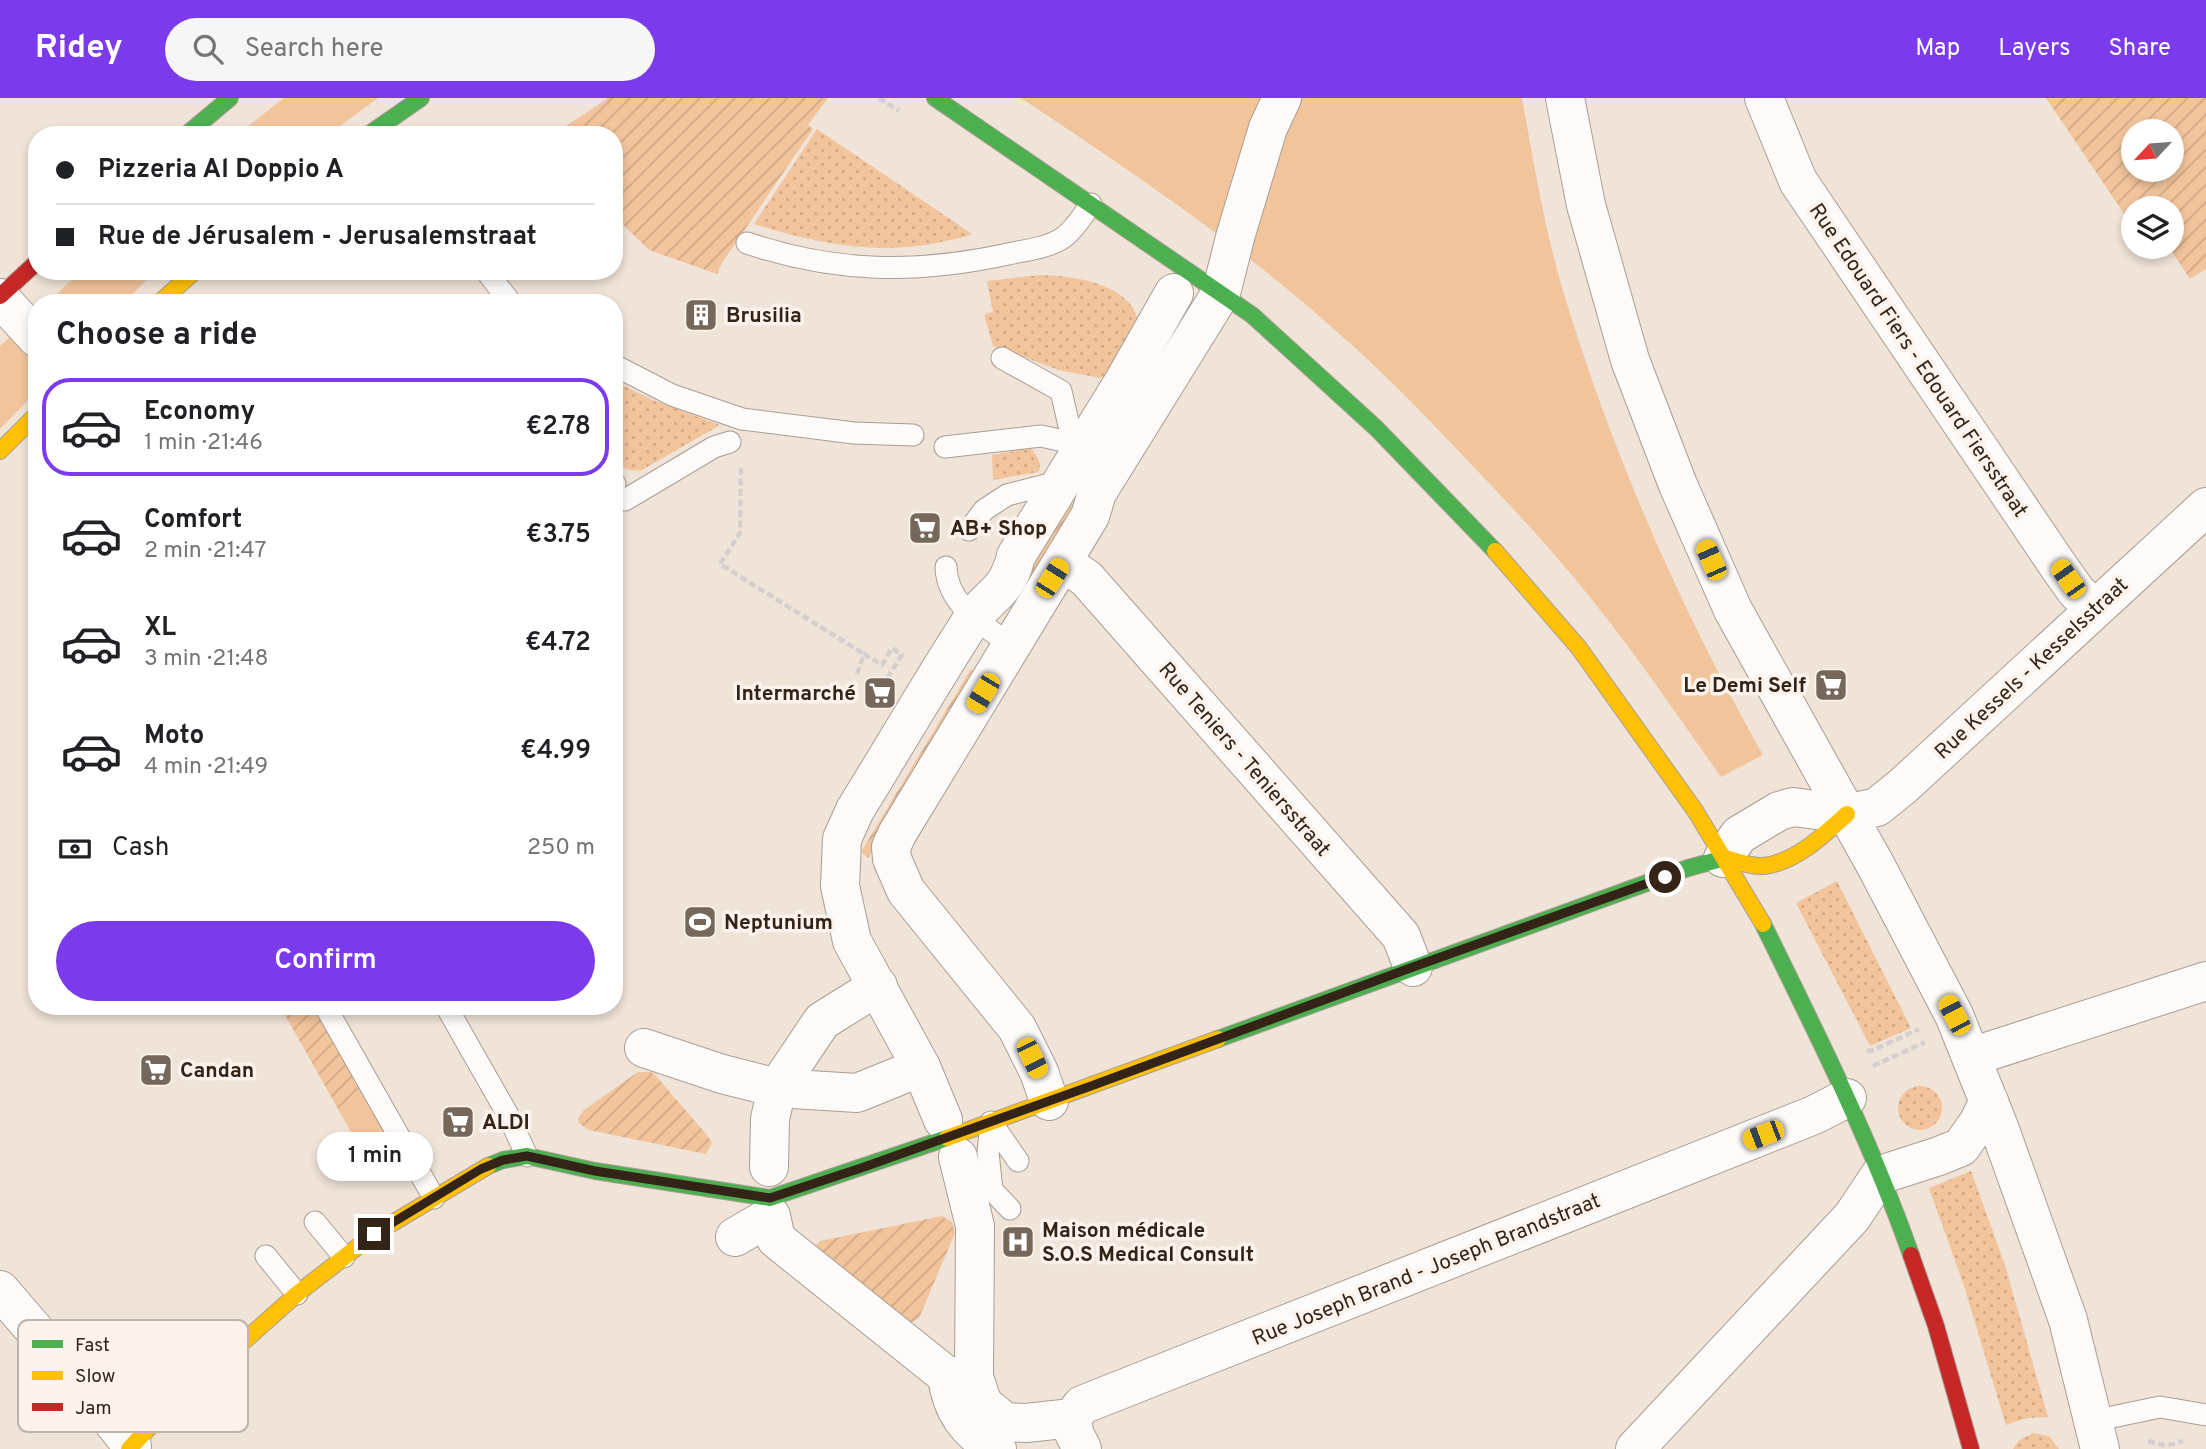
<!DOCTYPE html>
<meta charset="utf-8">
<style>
body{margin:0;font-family:Overpass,sans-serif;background:#f6f6f6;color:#202124;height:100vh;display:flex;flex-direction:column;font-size:26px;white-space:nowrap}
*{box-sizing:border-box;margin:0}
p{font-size:23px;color:#757577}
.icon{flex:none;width:38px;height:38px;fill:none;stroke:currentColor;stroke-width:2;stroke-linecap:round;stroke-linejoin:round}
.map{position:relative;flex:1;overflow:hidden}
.side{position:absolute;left:28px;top:196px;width:595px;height:721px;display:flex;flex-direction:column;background:#fff;border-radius:28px;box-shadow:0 4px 10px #0003}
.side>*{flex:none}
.top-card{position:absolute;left:28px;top:28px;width:595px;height:154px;border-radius:28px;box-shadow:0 4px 10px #0003;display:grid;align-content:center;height:154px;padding:0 28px;background:#fff}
.needle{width:46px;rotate:244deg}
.buttons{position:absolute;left:2121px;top:21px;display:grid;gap:14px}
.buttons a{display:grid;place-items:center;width:63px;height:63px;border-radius:50%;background:#fff;box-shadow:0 4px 10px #0003;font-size:35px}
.end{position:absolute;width:32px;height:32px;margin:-16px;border:9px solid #342417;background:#fff;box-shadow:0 0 0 4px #fff}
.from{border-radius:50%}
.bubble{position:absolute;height:49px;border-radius:24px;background:#fff;box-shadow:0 4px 10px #0003;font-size:23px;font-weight:600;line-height:49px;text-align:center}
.car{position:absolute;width:21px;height:42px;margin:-21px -10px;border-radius:9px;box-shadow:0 0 5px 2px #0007;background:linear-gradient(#f5c518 24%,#345 0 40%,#f5c518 0 76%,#345 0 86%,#f5c518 0)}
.top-card b{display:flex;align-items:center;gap:24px;height:66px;font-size:26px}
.top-card b+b{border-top:2px solid #e0e0e0}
.top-card i{width:18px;height:18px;background:#202124}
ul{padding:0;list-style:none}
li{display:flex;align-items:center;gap:21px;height:98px;margin:0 14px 10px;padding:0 14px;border:4px solid transparent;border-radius:28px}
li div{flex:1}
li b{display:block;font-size:26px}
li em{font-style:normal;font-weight:600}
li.selected{border-color:#7c3aed}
li>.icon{width:63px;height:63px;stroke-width:1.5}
h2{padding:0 28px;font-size:32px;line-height:84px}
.pay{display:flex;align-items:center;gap:18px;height:77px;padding:0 28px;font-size:26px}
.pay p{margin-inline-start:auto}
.action{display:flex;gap:14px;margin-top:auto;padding:14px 28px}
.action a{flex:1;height:80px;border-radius:42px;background:#7c3aed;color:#fff;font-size:28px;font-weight:600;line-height:80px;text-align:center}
header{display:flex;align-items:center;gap:42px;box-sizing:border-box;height:98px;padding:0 35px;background:#7c3aed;color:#fff}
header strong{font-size:33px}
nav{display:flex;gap:38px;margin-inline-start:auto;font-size:24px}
.search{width:490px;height:63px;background:#f6f6f6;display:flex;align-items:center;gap:18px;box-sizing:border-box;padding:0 24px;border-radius:38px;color:#757577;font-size:26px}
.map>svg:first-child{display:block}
.grass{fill:url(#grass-dots)}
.park{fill:#f2c49c}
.garden{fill:url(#garden-furrows);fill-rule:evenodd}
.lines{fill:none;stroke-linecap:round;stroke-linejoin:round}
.lane-casing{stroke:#aa9d92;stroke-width:23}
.street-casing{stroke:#aa9d92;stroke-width:40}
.fast-casing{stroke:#aa9d92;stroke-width:18}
.slow-casing{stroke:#aa9d92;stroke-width:18}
.jam-casing{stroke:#aa9d92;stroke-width:18}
.path{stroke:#d4cfcc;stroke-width:4.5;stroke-dasharray:7 3.5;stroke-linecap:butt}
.lane{stroke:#fdfbf9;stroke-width:21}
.street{stroke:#fdfbf9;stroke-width:38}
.fast{stroke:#4caf50;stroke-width:16}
.slow{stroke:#ffc107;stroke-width:16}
.jam{stroke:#c62828;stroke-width:16}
.route{stroke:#342417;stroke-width:9}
.labels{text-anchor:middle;stroke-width:7;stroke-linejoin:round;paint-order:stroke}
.poi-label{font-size:21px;font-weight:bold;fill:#342417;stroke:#fbf3ec;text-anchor:start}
.street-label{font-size:21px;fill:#342417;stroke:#fbf3ec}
.key{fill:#fbf3ec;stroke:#bfb5ac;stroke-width:2}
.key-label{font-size:19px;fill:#342417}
</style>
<header>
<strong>Ridey</strong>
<div class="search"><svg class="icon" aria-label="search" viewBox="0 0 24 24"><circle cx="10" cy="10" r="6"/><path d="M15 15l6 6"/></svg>Search here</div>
<nav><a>Map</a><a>Layers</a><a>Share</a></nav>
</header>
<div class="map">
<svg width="2206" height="1351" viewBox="0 0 2206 1351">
<defs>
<pattern id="grass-dots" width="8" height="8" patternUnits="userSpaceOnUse" patternTransform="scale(1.75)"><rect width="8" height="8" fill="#f2c49c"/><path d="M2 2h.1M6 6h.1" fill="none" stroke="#d0a886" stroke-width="1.8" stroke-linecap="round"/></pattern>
<pattern id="garden-furrows" width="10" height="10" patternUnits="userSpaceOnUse" patternTransform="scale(1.75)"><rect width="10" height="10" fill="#f2c49c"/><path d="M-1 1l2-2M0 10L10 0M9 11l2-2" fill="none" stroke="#d0a886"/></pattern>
</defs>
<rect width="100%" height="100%" fill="#f0e3d8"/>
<g class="grass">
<path d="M817,31l155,105c-11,5 -21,5 -31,8 -64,14 -126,1 -187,-18z"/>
<path d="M1039,177c39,1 106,10 100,63 -1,9 -7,18 -10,26l-29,14 -41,-8 -66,-24 -9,-32 9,-2 -6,-31z"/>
<path d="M614,283l39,19 67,25 -78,45c-13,2 -22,-2 -28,-13z"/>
<path d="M1031,350l8,12 1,9 -2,3 -45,8 -1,-25z"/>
<path d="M1837,783l74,147 -41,18 -74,-143z"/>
<circle cx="1920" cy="1010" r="22"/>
<path d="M1971,1073l34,94 43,152 -21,1 -21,7 -43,-142 -34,-95z"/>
<path d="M2033,1335l16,3 10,13h-46l6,-9z"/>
</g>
<g class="park">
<path d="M284,0h94l-50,37h-91z"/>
<path d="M1021,0h501c11,62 22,126 39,186 49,165 118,322 202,471l-42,22c-40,-56 -78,-113 -121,-167 -41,-53 -87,-102 -133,-150 -42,-45 -85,-89 -132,-130 -97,-87 -206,-160 -314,-232z"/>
<path d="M81,173h74l-31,32h-77z"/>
<path d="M37,214v79l-37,38v-83z"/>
<path d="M368,994l33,59 -30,17 -33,-59z"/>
</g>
<g class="garden">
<path d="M608,0h220l-20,27 5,4 -91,134 -5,11 -68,-24 -35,-34v-81h-61z"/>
<path d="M2046,0h160v171l-16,10 -21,-32h3v-39h-39v19zM2133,33h39v39h-39z"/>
<path d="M1070,404l9,6 -43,71 -9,-5z"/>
<path d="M971,571l4,3 1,8 -108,178 -7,-6z"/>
<path d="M280,908h38l50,86 -30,17z"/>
<path d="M638,974h13l5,4 50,58 6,8 -6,12 -117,-24 -10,-7 -1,-5 6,-8z"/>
<path d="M942,1118l10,6 3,11 -36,85 -14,8 -93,-76 8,-9z"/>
</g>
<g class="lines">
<defs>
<g id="lane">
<path d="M747,145c88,30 170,31 261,11 18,-4 41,-6 56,-17 11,-8 19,-22 27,-33"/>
<path d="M486,173l25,32"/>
<path d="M1002,260l59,33 12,52"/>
<path d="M614,267l58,30 70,24 112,14 59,2"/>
<path d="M945,349l96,-11 32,7 16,11"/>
<path d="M614,385l1,1"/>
<path d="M625,402l89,-53 16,-5"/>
<path d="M969,432l15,-20 23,-15 55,-14"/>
<path d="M946,469c1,38 38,58 66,79"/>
<path d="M325,908l109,192"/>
<path d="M446,908l62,109 19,41"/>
<path d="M1010,1111l-18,-19 -4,-38 3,-30 27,39"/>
<path d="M315,1124l29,35"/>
<path d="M266,1158l31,38"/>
<path d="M2093,1323l67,-14 46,8"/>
</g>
<g id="street">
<path d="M1565,0l21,107 44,155 48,125 55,125 143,256 78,149 45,112 69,193 32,129"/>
<path d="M1764,0l34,83 261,386 17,24 18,18"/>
<path d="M0,200l37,40"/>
<path d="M1063,464l24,17 314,357 12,31"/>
<path d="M1723,760l16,-23 40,-24 14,-4 54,7 30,-7 26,-21 303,-279"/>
<path d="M644,950l78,26 55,14 80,5 64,-26"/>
<path d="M1971,959l235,-76"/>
<path d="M1049,1003l-10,-29 -22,-44 -111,-137 -14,-32 -1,-12 6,-13 193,-318 7,-23 124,-200 15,-59 32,-106 14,-30"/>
<path d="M943,1022l-22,-53 -69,-126 -12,-55 2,-47 13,-29c39,-63 76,-127 116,-189 19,-28 36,-27 45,-65l108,-175 50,-88"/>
<path d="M958,1059l17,69 -1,151 9,27 22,18 21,1 46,-5 10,-13 732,-290 33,-17"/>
<path d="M769,1069l1,-48 7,-31 45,-67 56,-35"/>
<path d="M735,1139l36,-21 5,23 171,137 27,1"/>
<path d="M0,1192l110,128 22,28"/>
<path d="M947,1278c4,34 20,56 50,73"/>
<path d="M1072,1320l2,15 8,16"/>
<path d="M1635,1351l217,-232 28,-42 59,-19 22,-9 17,-24 11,-22"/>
</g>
<g id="fast">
<path d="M935,0l317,217 124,113 119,123"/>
<path d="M186,37l44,-37"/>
<path d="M368,37l53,-37"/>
<path d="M1763,826c53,108 108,217 148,331"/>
<path d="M1218,941l470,-171 37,-10"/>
<path d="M488,1068l15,-6 24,-4 68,15 175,27 177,-60"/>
</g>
<g id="slow">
<path d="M159,205l36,-32"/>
<path d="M0,353l37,-37"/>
<path d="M1495,453l84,97 117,164 67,112"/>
<path d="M1725,760c12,3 27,9 38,8 32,-3 62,-32 84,-52"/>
<path d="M947,1040l271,-99"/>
<path d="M129,1351l31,-33 137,-122 77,-60 114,-68"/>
</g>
<g id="jam">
<path d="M0,198l37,-34"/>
<path d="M1911,1157l25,71 35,123"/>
</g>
</defs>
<use href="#lane" class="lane-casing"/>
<use href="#street" class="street-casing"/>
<use href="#fast" class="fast-casing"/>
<use href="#slow" class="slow-casing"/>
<use href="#jam" class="jam-casing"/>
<g class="path">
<path d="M879,0l20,13"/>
<path d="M741,370l-1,65 -20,31 144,90"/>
<path d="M857,576l7,-20 18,11 10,-17 10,7 -14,22 4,2"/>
<path d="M1867,952l4,1 48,-22"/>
<path d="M1873,968l52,-24"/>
<path d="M2148,1343l18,5 17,-5"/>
</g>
<use href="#lane" class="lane"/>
<use href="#street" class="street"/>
<use href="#fast" class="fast"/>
<use href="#slow" class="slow"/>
<use href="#jam" class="jam"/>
</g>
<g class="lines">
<path class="route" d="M374,1136l107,-65 22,-9 24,-4 68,15 175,27 94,-31 227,-81 322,-119 252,-90"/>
</g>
<defs>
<symbol id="building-square" viewBox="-11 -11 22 22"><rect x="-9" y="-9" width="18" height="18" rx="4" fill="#76675b" stroke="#fbf3ec"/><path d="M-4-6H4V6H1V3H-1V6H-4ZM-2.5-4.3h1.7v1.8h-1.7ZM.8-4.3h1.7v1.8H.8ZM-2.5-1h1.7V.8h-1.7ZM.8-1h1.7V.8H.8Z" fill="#fff"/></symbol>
<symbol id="supermarket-square" viewBox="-11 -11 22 22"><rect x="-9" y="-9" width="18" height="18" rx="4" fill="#76675b" stroke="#fbf3ec"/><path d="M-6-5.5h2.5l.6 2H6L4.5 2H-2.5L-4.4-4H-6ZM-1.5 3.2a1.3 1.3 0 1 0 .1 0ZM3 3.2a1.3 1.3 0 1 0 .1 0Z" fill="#fff"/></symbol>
<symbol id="stadium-square" viewBox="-11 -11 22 22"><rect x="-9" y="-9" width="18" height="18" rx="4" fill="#76675b" stroke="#fbf3ec"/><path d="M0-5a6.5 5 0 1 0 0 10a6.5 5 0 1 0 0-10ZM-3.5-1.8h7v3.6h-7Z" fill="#fff"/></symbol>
<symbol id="hospital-square" viewBox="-11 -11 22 22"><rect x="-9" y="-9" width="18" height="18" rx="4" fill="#76675b" stroke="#fbf3ec"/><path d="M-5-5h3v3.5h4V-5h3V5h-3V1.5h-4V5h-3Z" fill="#fff"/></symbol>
</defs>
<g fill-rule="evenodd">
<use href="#building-square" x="682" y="198" width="38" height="38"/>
<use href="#supermarket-square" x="906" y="411" width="38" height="38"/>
<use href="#supermarket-square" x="1812" y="568" width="38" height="38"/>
<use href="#supermarket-square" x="861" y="576" width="38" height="38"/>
<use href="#stadium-square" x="681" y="805" width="38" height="38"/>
<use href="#supermarket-square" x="137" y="953" width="38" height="38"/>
<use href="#supermarket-square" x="439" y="1005" width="38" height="38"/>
<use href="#hospital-square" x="999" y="1125" width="38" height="38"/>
</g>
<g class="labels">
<g class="poi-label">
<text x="726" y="224">Brusilia</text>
<text x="950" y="437">AB+ Shop</text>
<text x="1806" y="594" text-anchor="end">Le Demi Self</text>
<text x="856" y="602" text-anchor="end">Intermarché</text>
<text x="724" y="831">Neptunium</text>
<text x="180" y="979">Candan</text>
<text x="482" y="1031">ALDI</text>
<text x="1042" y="1139">Maison médicale<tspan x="1042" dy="24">S.O.S Medical Consult</tspan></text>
</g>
<g class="street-label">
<text transform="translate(1919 262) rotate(56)" y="7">Rue Edouard Fiers - Edouard Fiersstraat</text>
<text transform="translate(2031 570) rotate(-43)" y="7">Rue Kessels - Kesselsstraat</text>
<text transform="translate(1245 661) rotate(49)" y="7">Rue Teniers - Teniersstraat</text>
<text transform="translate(1426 1171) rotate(-22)" y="7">Rue Joseph Brand - Joseph Brandstraat</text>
</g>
</g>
<rect x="18" y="1222" width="230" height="112" rx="10" class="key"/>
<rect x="32" y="1242" width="31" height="8" fill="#4caf50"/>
<rect x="32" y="1273" width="31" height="9" fill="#ffc107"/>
<rect x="32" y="1305" width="31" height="8" fill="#c62828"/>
<g class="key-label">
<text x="75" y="1253">Fast</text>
<text x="75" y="1284">Slow</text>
<text x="75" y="1316">Jam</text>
</g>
</svg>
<div class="buttons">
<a><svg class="needle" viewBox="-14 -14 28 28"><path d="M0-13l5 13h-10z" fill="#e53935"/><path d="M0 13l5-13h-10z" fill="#757577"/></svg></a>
<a><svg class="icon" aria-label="layers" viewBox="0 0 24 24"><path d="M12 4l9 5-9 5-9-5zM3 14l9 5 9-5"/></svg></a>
</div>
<i class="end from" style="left:1665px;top:779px"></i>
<i class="end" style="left:374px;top:1136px"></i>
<div class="bubble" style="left:317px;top:1034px;width:116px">1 min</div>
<i class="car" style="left:1711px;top:462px;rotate:336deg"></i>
<i class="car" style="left:1052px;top:480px;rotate:32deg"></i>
<i class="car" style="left:2068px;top:481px;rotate:325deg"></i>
<i class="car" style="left:983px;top:595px;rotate:211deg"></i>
<i class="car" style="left:1954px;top:917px;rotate:332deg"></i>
<i class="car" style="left:1032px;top:960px;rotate:154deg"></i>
<i class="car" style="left:1763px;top:1037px;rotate:249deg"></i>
<div class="top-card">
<b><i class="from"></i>Pizzeria Al Doppio A</b>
<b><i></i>Rue de Jérusalem - Jerusalemstraat</b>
</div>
<section class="side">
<h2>Choose a ride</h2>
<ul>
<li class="selected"><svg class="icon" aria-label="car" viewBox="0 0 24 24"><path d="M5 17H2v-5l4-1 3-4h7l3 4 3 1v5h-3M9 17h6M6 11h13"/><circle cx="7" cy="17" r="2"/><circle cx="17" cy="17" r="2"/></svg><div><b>Economy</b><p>1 min · 21:46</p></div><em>€2.78</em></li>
<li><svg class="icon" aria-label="car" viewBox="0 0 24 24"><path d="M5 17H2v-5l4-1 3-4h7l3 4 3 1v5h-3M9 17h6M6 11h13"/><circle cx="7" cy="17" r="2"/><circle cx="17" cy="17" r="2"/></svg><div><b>Comfort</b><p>2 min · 21:47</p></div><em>€3.75</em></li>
<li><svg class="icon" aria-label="car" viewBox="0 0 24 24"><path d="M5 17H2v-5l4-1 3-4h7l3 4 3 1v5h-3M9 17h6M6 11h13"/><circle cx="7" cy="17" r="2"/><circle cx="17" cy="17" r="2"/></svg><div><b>XL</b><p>3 min · 21:48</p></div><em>€4.72</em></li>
<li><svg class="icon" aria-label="car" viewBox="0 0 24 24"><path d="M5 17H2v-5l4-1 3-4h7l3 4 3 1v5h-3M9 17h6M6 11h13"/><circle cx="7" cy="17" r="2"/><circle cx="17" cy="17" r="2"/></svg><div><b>Moto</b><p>4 min · 21:49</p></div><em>€4.99</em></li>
</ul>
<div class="pay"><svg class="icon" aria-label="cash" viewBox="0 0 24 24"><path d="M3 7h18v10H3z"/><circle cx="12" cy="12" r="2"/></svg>Cash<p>250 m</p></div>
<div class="action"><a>Confirm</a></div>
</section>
</div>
